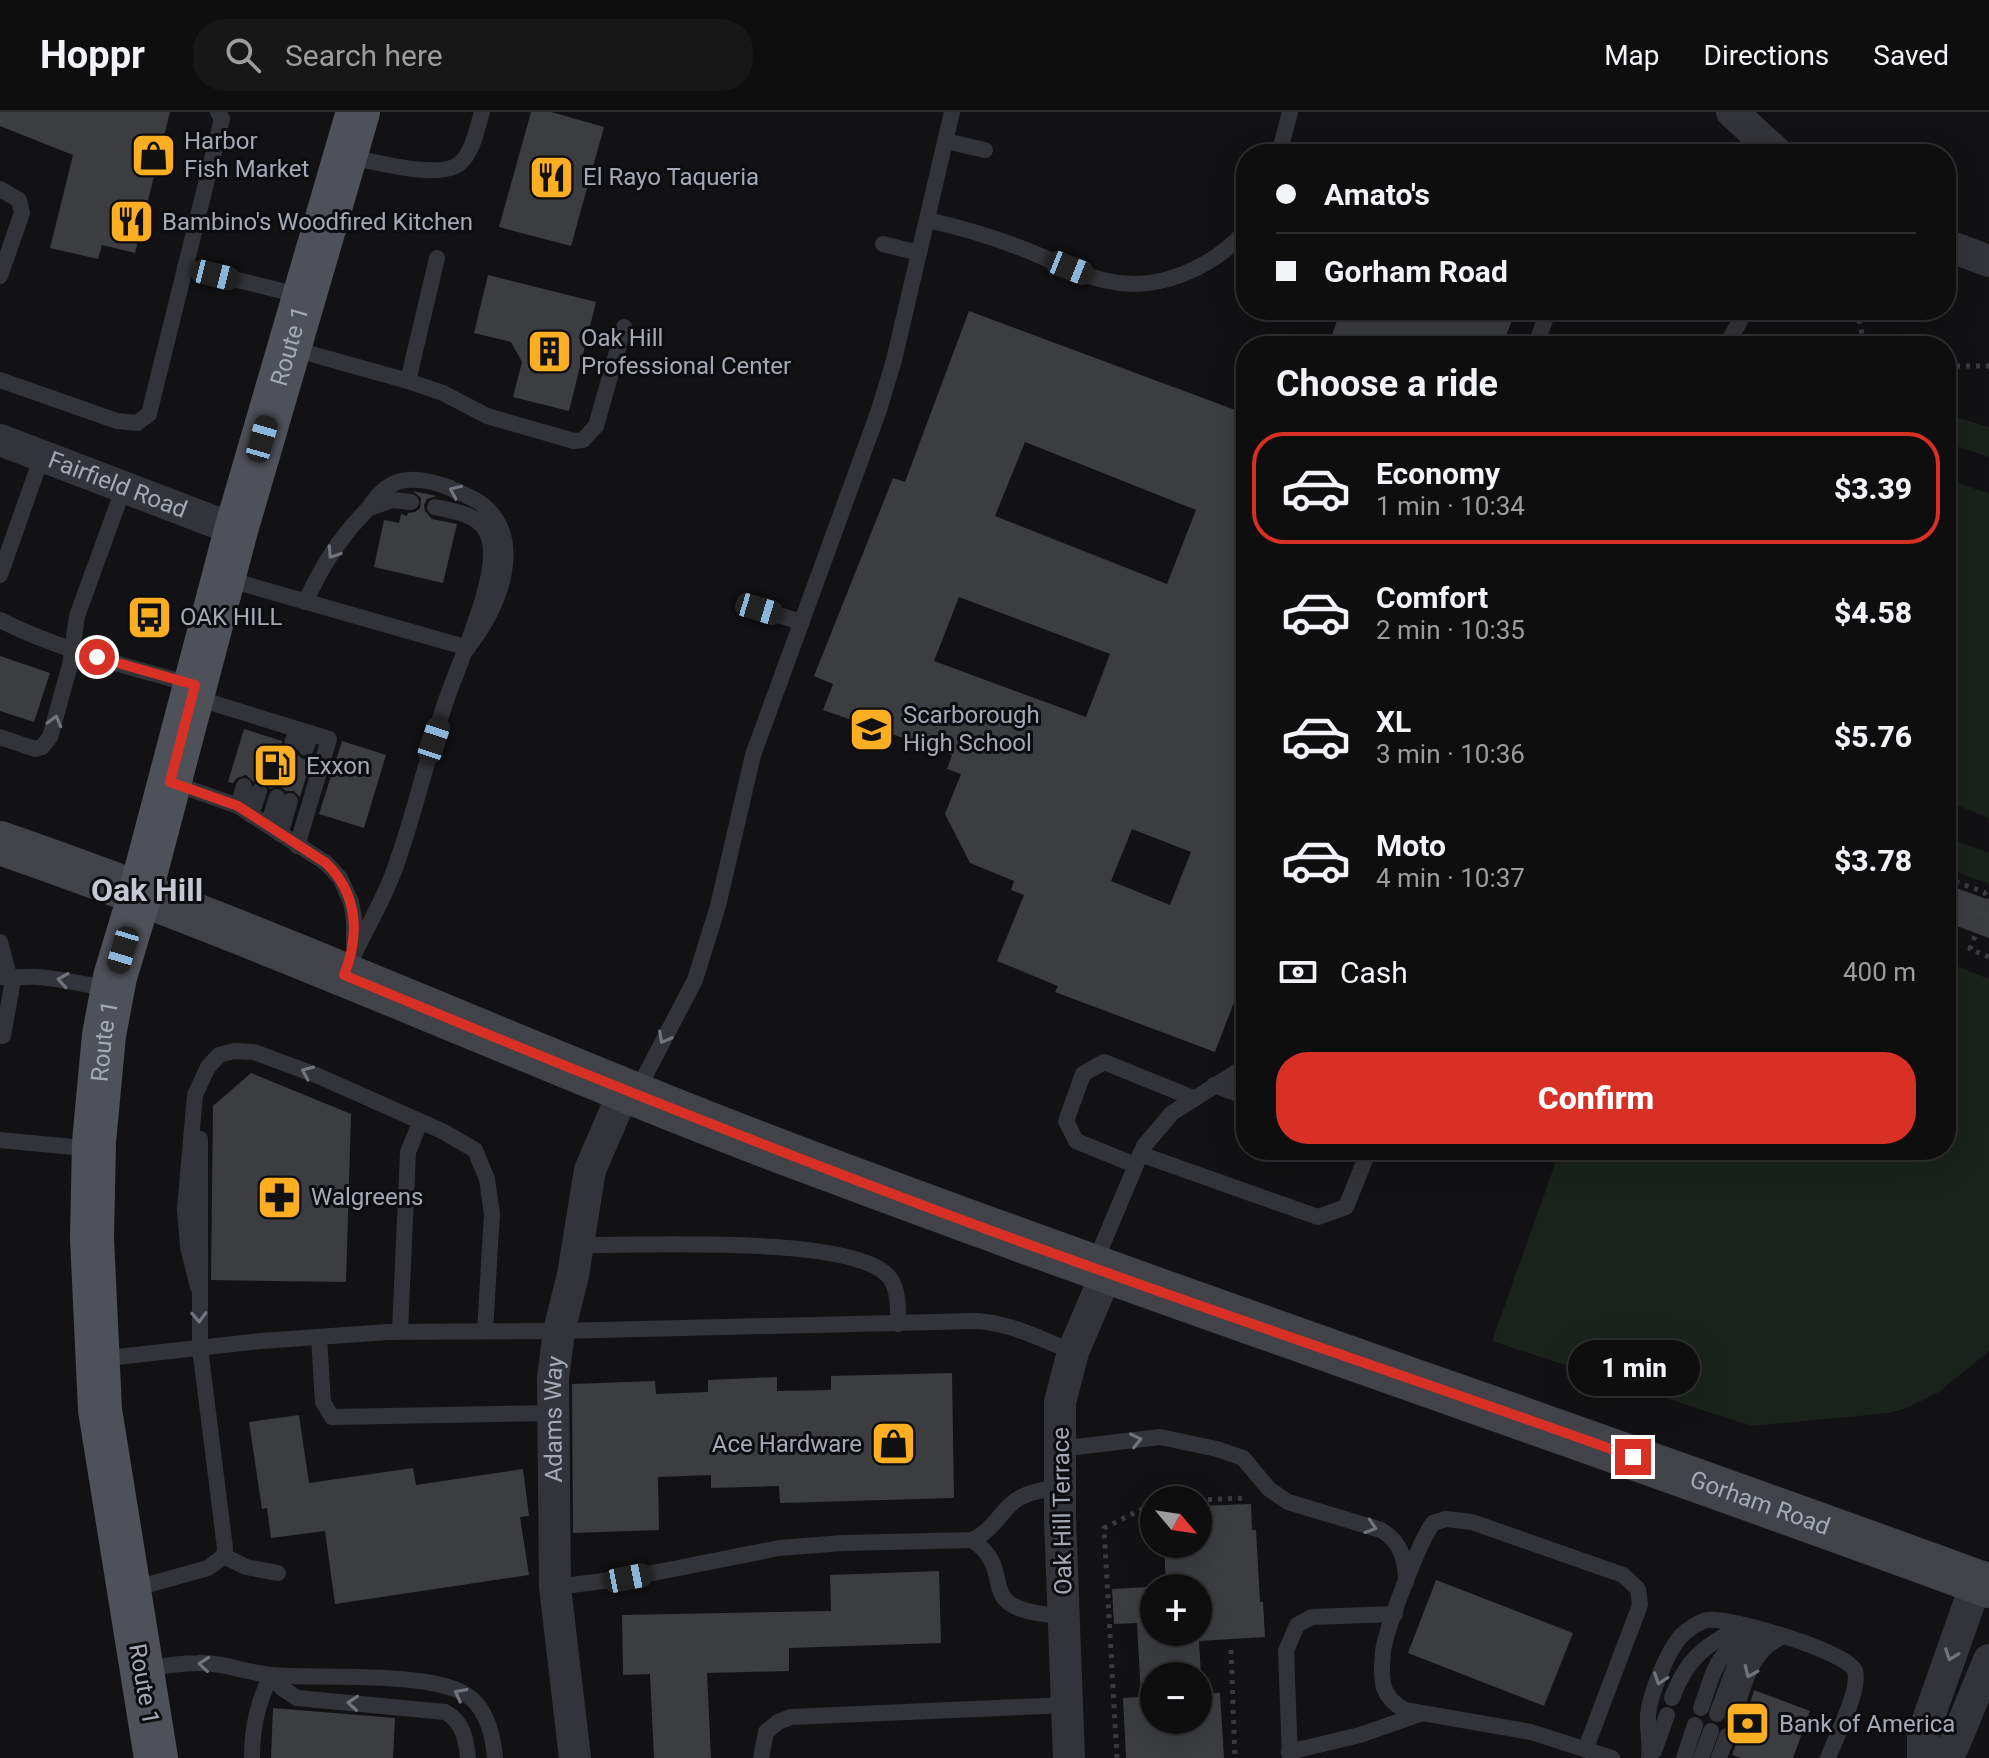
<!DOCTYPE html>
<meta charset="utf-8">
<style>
body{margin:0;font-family:Roboto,sans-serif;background:#171718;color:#f1f3f6;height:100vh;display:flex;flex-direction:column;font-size:30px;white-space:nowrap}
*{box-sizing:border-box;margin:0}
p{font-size:26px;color:#9b9c9e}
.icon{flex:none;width:44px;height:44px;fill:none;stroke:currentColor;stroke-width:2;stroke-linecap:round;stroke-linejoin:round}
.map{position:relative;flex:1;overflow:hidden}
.side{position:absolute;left:1236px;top:224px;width:720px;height:824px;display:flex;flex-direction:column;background:#0e0e0f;border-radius:32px;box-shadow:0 8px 32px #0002,0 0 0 2px #2e2e2f}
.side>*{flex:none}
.top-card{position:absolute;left:1236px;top:32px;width:720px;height:176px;border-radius:32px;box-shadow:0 8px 32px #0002,0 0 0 2px #2e2e2f;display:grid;align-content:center;height:176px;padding:0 40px;background:#0e0e0f}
.needle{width:52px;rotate:119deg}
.tools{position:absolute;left:1140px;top:1374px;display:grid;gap:16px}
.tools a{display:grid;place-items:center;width:72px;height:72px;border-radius:50%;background:#0e0e0f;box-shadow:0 8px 32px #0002,0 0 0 2px #2e2e2f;font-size:40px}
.end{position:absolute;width:36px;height:36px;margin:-18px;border:10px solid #d93025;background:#fff;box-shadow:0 0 0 4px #fff}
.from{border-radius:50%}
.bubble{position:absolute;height:56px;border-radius:28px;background:#0e0e0f;box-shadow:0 8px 32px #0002,0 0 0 2px #2e2e2f;font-size:26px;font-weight:800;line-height:56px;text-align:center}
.car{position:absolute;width:24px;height:48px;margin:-24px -12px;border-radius:10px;box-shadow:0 0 6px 2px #0007;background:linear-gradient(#222 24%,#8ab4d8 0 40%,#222 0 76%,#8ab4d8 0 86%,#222 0)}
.top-card b{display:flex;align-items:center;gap:28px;height:76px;font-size:30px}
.top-card b+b{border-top:2px solid #2e2e2f}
.top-card i{width:20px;height:20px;background:#f1f3f6}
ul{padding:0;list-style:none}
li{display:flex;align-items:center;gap:24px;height:112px;margin:0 16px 12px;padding:0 24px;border:4px solid transparent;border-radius:32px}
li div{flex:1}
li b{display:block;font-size:30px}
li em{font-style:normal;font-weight:800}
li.selected{border-color:#d93025}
li>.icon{width:72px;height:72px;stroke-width:1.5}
h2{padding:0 40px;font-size:36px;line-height:96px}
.pay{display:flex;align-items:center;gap:20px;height:88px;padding:0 40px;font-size:30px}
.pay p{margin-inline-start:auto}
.button{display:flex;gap:16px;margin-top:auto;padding:16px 40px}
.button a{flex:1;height:92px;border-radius:32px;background:#d93025;color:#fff;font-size:32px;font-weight:800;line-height:92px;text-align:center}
header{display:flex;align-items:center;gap:48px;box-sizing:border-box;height:112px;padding:0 40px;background:#0e0e0f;border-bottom:2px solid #2e2e2f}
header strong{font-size:38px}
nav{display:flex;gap:44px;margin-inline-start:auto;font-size:28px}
.search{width:560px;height:72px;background:#171718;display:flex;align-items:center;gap:20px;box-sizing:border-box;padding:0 28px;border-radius:32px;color:#9b9c9e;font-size:30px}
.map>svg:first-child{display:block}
.green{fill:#1a221b}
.building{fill:#3c3d41;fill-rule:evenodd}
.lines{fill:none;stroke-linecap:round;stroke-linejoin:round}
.path{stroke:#393b40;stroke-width:5;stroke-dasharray:4 6;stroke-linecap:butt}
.lane{stroke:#333439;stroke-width:16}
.street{stroke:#333439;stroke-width:32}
.secondary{stroke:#414349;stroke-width:44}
.primary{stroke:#4f5158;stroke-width:44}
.oneway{stroke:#71747d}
.route{stroke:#d93025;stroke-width:10}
.labels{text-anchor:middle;stroke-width:6;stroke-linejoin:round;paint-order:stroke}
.poi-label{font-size:24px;fill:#a3a9b5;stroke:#0d0d0f;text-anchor:start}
.street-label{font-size:24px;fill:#a3a9b5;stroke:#0d0d0f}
.district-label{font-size:32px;font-weight:bold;fill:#c4c8d1;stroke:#0d0d0f}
</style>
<header>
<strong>Hoppr</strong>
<div class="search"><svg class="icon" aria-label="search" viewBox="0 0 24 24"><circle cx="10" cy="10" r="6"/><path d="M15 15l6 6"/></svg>Search here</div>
<nav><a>Map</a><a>Directions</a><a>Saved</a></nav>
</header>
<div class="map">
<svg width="1989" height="1646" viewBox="0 0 1989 1646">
<rect width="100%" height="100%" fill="#121214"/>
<g class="green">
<path d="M1946,302l43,13v30l-43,-14z"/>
<path d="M1946,366l43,16v324l-43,-17z"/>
<path d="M1946,725l43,16v31l-43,-16z"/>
<path d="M1946,850l43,17v372l-50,41 -32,16 -17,5 -139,13 -259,-85 68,-191h386z"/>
</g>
<g class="building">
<path d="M0,0h170l-35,141 -33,-8 -4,14 -48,-11 23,-93 -73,-29z"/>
<path d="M531,0h20l53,15 -33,119 -72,-19z"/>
<path d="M488,163l108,27 -27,109 -56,-14 9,-35 -11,-20 -37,-9z"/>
<path d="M1341,198h175l-14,36h-174z"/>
<path d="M969,199l277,103v557l-31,81 -160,-60 3,-6 -61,-25 27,-66 -13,-5 3,-9 -44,-18 -25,-49 16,-40 -14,-5 5,-14 -129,-45 10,-26 -19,-8 79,-198 12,4zM1025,330l171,68 -29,74 -172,-68zM959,485l151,57 -24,63 -152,-56zM1132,717l59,23 -21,53 -59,-24z"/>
<path d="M413,379l24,5 -10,3 -3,6 1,6 7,8 25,5 -14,59 -69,-16 10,-47 15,3 2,-9 6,2 1,-3 7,-1 5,-4 1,-10z"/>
<path d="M0,544l50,17 -16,49 -34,-11z"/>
<path d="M244,617l38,12 -1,6 7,7h9l6,5 9,-2 -12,40 -6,-6h-8l-6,-5 -10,3 -7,-8 -9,1 -8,-7 -9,3 -4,5 -5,-1z"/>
<path d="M342,629l44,14 -22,73 -45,-14z"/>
<path d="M1946,772l43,16v38l-43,-16z"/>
<path d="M251,961l100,41 -5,168 -135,-2 2,-174z"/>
<path d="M952,1261l2,125 -174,5 -1,-17 -68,2v-13l-53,2 1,53 -86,3 -1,-149 83,-3 1,13 52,-2v-12l69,-3v14l54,-1v-14z"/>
<path d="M299,1303l10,68 104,-15 3,17 107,-16 6,47 -9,1 9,58 -194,29 -10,-73 -54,7 -4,-30 -5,1 -13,-87z"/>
<path d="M1251,1392l1,26h4l4,72h3l2,35 -66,4 3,53 18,-1 4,65h-98l-3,-60 18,-1 -4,-74 -23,1 -2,-35 54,-3 -2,-42h34v-38zM1154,1476h44v44h-44zM1154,1564h44v44h-44z"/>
<path d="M939,1459l2,72 -152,5v23l-82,2 4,85h-57l-4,-84 -27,1 -1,-60 209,-4 -1,-36z"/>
<path d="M1436,1468l137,53 -29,73 -136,-53z"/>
<path d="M1754,1578l56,21 -17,47h-52l-9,-3 6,-16 -2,-9 8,-7z"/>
<path d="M273,1596l122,10 -2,40h-122z"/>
</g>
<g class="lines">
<g class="path">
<path d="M1857,198l5,24"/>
<path d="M1866,231v3"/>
<path d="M1946,254h43"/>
<path d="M1946,766l38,14 4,7"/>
<path d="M1989,787l-19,50 19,8"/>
<path d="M1198,1388l48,-2"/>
<path d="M1231,1538l4,108"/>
<path d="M1117,1646l-13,-230 50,-25"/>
</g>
<g class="lane">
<path d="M945,29l40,9"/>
<path d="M1279,42l11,-42"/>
<path d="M347,44c25,5 91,24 112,8 14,-11 18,-36 23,-52"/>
<path d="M0,77l19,11 3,13 -22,63"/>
<path d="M927,108c32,7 63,16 94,28 29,11 57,27 87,33 49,12 106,-14 138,-51"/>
<path d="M883,132l36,9"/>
<path d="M437,146l-29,123 35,12 44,23 87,25 9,-1 13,-14 28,-99"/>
<path d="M185,155l117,29"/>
<path d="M1535,234l14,-36"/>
<path d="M1726,234l20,-36"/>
<path d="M290,236l118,33"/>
<path d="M0,268l117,41 20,2 12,-9 73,-295 -4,-7"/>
<path d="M370,396l22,-8 19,2"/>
<path d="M0,463l42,-119"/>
<path d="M223,466l245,70"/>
<path d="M305,490c11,-22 22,-44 37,-63 8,-12 19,-22 28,-33 7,-9 10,-15 21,-21 17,-10 42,-4 59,3 11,5 24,10 33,17 43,36 16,102 -12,138"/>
<path d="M759,497l42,13"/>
<path d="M0,508c61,31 128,46 193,65"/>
<path d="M193,585l136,42 -32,107"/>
<path d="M0,625l35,12 7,-2 8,-10 20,-72 7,-49 47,-129"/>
<path d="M292,632l5,-15"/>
<path d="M306,636l5,-15"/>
<path d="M173,671l65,23 88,57 14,15 11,24 3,16v27"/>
<path d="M238,694l6,-20"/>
<path d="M251,703l8,-24"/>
<path d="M268,713l9,-28"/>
<path d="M280,722l10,-33"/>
<path d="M0,830l10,37"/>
<path d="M345,863c13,-34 34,-65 47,-99 22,-57 34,-118 54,-175 12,-37 55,-127 43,-163 -7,-24 -33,-26 -54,-31"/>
<path d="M0,865c13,2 24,-1 38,0 25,2 50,8 75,13"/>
<path d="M3,924l10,-56"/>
<path d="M1214,973l32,12"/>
<path d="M636,981l59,-113 23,-74 35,-151 126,-345 15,-50 58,-248"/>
<path d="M0,1028l94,9"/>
<path d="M1140,1042l178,63 28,-10 23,-57"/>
<path d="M1135,1053l-59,-24 -10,-20 17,-47 21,-12 89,36"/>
<path d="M578,1133c58,1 276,-11 311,32 10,12 9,32 9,47"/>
<path d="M1093,1155l51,-121 28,-33 74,-47"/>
<path d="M198,1175l-10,-40 -3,-38 10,-114 13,-28 11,-12 15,-4 20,1 62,23 126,56 33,19 12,29 5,35 -7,116"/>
<path d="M400,1219l8,-179 12,-29"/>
<path d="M319,1225l4,65 9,15 222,-4"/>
<path d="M99,1247l162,-18 127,-9 171,-1 417,-10c35,2 65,18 97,31"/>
<path d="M1059,1337l101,-12 57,12 26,9 26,31 19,13 93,28c20,12 25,30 25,52"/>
<path d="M1059,1375c-16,3 -36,5 -49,18 -13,13 -20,27 -38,35 50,34 -7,70 91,76"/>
<path d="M224,1444l22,11 32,6"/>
<path d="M555,1475l73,-9 151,-30 64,-5 129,-3"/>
<path d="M129,1478l79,-22 16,-12 1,-8 -25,-200v-209"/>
<path d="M144,1558c18,-4 36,-7 54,-7 25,-1 49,10 73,12 48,4 156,-4 194,19 22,13 28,40 30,64"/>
<path d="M1672,1586c15,-41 35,-54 72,-73"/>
<path d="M1701,1596c16,-45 14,-57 62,-78"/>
<path d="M1717,1602l21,-56 21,-19"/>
<path d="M1733,1608c9,-28 16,-68 45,-81"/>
<path d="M1586,1636l54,-143 -2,-16 -15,-14 -151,-53 -26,-3 -13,4c-14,19 -46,103 -50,128 -1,10 -2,26 1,37 4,10 11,17 21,22l126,22 81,26"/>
<path d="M1654,1639l13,-36"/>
<path d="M1289,1640l71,-17 60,-21"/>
<path d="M252,1646c0,-32 6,-55 19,-83l11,13 15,10 148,14c18,10 21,26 23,46"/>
<path d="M761,1646l5,-26 12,-10 13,-5 276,-12"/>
<path d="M1290,1646l-4,-107 11,-26 15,-8 83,-3"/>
<path d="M1649,1646c2,-15 -2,-29 -1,-43 2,-21 19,-63 33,-79 6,-6 17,-14 26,-16 21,-4 142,32 148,51 6,18 -20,68 -27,87"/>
<path d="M1684,1646l11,-33"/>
<path d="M1701,1646l10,-27"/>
<path d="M1719,1646l8,-22"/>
</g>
<g class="street">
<path d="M1732,0l46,42"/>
<path d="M1946,133l43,16"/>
<path id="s1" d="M0,328l236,90"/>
<path id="s2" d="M575,1646l-20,-171 -2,-209 6,-47 14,-56 17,-105 34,-79"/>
<path d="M1069,1646l-9,-240v-116l13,-50 34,-80"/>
<path d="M1923,1646v-24l54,-153"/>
<path d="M1938,1646l15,-11 36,-87"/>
</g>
<path class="secondary" id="s3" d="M0,731c276,95 540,219 814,321 389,146 784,278 1175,422"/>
<path class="primary" id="s4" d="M156,1646l-56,-348 -8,-172 2,-96 10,-107 11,-58 25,-83 96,-364 122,-418"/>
</g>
<defs><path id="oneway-chevron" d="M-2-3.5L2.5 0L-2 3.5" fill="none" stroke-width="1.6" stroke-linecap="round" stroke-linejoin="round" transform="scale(2)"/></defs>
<g class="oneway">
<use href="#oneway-chevron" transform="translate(455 379) rotate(-156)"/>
<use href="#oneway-chevron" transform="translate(333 441) rotate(123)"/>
<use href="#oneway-chevron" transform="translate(55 609) rotate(-75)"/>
<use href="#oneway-chevron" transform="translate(63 868) rotate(-171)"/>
<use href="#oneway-chevron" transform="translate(664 926) rotate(118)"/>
<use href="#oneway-chevron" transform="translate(307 960) rotate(-157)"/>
<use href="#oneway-chevron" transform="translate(199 1205) rotate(88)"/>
<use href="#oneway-chevron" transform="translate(1136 1328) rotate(-13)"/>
<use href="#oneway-chevron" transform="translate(1371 1415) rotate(18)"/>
<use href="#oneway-chevron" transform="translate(1951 1543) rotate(110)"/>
<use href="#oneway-chevron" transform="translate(204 1552) rotate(-175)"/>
<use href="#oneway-chevron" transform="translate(1750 1560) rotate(114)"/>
<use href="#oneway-chevron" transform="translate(1660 1567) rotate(109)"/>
<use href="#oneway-chevron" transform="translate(460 1582) rotate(-152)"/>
<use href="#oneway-chevron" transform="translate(353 1591) rotate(-176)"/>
</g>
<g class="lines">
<path class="route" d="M97,545l98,28 -25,97 68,24 88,57c32,31 34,72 18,112 247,103 495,202 747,292 180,65 362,125 542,190"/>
</g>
<defs>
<symbol id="shop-square" viewBox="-11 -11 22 22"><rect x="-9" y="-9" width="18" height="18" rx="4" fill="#fcae22" stroke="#0d0d0f"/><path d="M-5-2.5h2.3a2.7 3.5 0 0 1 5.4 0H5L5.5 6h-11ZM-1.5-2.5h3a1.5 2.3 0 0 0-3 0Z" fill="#111"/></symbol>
<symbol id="restaurant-square" viewBox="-11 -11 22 22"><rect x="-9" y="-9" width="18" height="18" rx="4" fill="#fcae22" stroke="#0d0d0f"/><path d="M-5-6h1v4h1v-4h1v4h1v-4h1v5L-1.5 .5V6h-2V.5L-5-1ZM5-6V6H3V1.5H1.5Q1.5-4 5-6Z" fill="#111"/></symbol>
<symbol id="building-square" viewBox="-11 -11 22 22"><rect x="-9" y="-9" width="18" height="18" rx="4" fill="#fcae22" stroke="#0d0d0f"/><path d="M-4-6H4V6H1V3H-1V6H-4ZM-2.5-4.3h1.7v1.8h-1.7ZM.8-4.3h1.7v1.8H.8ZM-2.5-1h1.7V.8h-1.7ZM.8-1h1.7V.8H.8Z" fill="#111"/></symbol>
<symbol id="bus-square" viewBox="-11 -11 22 22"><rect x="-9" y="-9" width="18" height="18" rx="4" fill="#fcae22" stroke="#0d0d0f"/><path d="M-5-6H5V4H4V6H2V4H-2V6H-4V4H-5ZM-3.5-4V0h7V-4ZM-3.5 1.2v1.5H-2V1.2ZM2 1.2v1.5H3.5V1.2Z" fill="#111"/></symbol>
<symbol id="school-square" viewBox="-11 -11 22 22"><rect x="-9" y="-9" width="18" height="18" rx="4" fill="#fcae22" stroke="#0d0d0f"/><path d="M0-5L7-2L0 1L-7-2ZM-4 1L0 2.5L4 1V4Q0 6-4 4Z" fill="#111"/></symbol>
<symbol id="fuel-square" viewBox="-11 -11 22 22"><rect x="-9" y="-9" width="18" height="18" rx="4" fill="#fcae22" stroke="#0d0d0f"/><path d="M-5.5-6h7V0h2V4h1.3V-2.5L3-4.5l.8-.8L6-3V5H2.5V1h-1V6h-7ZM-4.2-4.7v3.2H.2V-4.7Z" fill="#111"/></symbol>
<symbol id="pharmacy-square" viewBox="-11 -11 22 22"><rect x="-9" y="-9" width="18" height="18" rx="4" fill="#fcae22" stroke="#0d0d0f"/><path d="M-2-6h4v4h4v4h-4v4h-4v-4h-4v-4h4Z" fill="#111"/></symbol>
<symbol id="bank-square" viewBox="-11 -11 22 22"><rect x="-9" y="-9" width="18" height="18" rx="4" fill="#fcae22" stroke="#0d0d0f"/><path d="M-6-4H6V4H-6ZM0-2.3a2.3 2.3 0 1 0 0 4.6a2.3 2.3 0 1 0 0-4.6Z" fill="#111"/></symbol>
</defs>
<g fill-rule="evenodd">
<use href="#shop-square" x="128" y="18" width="51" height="51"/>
<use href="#restaurant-square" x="526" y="40" width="51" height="51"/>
<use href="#restaurant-square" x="106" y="84" width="51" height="51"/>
<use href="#building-square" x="524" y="214" width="51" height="51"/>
<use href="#bus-square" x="124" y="480" width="51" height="51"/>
<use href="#school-square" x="846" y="592" width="51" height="51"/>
<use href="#fuel-square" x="250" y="628" width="51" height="51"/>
<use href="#pharmacy-square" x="254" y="1060" width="51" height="51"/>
<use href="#shop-square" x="868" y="1306" width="51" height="51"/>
<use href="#bank-square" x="1722" y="1586" width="51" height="51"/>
</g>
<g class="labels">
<g class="poi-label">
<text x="184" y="37">Harbor<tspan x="184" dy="28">Fish Market</tspan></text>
<text x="583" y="73">El Rayo Taqueria</text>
<text x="162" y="118">Bambino's Woodfired Kitchen</text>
<text x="581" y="234">Oak Hill<tspan x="581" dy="28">Professional Center</tspan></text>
<text x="180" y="513">OAK HILL</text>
<text x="903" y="611">Scarborough<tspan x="903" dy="28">High School</tspan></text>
<text x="306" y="662">Exxon</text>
<text x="311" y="1093">Walgreens</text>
<text x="862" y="1340" text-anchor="end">Ace Hardware</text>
<text x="1779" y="1620">Bank of America</text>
</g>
<g class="street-label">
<text dy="8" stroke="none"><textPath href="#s4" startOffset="1442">Route 1</textPath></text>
<text dy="8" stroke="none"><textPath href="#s1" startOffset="126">Fairfield Road</textPath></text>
<text dy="8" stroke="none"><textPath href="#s4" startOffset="722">Route 1</textPath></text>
<text dy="8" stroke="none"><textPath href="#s2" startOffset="340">Adams Way</textPath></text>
<text dy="8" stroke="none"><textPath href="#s3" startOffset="1880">Gorham Road</textPath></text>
<text transform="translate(1062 1399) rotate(-91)" y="8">Oak Hill Terrace</text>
<text transform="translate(144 1572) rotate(80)" y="8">Route 1</text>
</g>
<g class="district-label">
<text x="147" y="789">Oak Hill</text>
</g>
</g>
</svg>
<div class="tools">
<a><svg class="needle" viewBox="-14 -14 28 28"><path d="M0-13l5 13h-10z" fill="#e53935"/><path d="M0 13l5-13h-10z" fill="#9b9c9e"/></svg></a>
<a>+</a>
<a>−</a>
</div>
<i class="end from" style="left:97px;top:545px"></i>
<i class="end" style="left:1633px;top:1345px"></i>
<div class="bubble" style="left:1568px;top:1228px;width:132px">1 min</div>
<i class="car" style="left:1070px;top:156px;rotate:112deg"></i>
<i class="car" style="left:215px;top:163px;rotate:104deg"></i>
<i class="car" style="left:262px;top:327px;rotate:16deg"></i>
<i class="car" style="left:759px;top:497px;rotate:107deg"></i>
<i class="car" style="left:434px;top:628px;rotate:18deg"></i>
<i class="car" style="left:123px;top:838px;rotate:197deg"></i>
<i class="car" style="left:628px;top:1466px;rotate:79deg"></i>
<div class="top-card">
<b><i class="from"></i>Amato's</b>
<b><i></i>Gorham Road</b>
</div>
<section class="side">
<h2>Choose a ride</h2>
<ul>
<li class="selected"><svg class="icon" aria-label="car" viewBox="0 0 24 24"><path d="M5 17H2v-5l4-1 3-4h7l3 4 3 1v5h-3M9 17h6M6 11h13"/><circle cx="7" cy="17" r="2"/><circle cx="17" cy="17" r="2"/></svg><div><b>Economy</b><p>1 min · 10:34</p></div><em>$3.39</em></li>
<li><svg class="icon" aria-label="car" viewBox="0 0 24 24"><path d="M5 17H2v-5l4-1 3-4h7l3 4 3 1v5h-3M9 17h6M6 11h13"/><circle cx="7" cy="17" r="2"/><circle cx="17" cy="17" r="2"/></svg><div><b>Comfort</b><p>2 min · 10:35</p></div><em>$4.58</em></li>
<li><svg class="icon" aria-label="car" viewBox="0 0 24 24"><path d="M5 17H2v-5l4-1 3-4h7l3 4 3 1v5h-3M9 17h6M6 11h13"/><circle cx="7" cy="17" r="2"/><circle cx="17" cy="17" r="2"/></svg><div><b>XL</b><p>3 min · 10:36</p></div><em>$5.76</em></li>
<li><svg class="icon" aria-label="car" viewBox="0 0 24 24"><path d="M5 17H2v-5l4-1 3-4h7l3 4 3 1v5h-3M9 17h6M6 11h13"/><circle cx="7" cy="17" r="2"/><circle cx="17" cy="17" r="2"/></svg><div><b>Moto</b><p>4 min · 10:37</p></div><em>$3.78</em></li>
</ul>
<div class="pay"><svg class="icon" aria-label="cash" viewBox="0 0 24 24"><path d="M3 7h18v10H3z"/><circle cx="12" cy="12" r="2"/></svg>Cash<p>400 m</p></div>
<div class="button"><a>Confirm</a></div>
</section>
</div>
